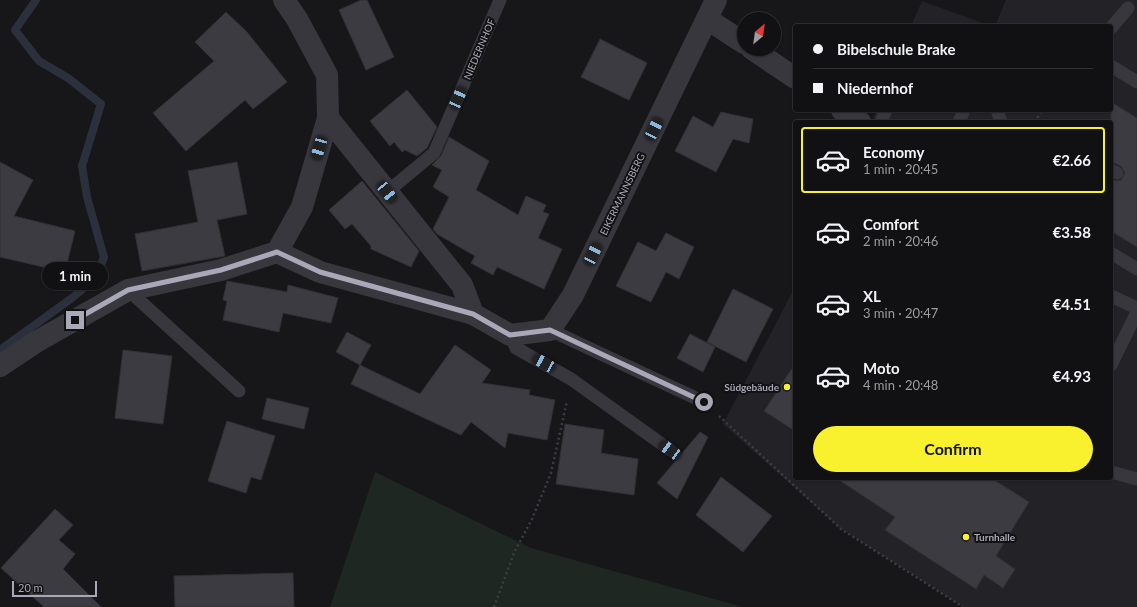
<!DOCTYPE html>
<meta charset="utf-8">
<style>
body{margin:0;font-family:Lato,sans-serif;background:#1a191b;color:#f1f3f6;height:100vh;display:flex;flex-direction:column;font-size:15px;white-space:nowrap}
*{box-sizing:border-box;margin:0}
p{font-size:13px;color:#9c9d9f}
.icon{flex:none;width:22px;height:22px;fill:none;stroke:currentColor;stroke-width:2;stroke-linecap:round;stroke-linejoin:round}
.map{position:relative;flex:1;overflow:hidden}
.panel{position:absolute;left:793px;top:120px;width:320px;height:360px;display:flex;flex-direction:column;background:#111012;border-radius:4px;box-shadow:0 1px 3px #0004,0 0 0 1px #303032}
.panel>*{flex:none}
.top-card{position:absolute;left:793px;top:24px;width:320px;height:88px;border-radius:4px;box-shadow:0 1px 3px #0004,0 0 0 1px #303032;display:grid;align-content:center;height:88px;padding:0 20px;background:#111012}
.needle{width:26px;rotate:29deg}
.buttons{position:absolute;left:737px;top:12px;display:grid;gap:8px}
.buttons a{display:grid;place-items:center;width:44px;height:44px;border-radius:50%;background:#111012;box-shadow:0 1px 3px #0004,0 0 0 1px #303032;font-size:20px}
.scale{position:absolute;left:12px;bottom:10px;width:85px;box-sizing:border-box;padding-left:4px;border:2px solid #a8a8b9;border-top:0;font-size:11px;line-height:14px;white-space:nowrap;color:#a8a8b9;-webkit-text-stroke:3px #121113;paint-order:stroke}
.end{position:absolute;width:18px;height:18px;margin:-9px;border:5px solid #a8a8b9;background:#111;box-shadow:0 0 0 2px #111}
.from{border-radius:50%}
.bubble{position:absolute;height:28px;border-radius:14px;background:#111012;box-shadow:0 1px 3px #0004,0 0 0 1px #303032;font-size:13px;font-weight:700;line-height:28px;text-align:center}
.car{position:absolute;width:12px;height:24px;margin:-12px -6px;border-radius:5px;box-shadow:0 0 3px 1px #0007;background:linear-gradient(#222 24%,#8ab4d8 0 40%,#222 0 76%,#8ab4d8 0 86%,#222 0)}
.top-card b{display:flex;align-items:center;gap:14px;height:38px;font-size:15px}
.top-card b+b{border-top:1px solid #303032}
.top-card i{width:10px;height:10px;background:#f1f3f6}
ul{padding:7px 0 0;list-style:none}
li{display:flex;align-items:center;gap:12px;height:66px;margin:0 8px 6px;padding:0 12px;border:2px solid transparent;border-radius:4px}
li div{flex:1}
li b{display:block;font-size:15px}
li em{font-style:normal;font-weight:700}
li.active{border-color:#f9f12d}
li>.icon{width:36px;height:36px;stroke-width:1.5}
.primary-button{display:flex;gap:8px;margin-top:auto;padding:8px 20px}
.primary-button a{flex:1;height:46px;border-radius:24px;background:#f9f12d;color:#111;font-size:16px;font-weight:700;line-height:46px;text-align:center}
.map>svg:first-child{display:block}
.built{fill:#232226}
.green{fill:#1e2721}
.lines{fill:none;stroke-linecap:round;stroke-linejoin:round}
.stream{stroke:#2c303d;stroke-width:8}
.building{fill:#3c3b41;stroke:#323035}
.path{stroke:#3d3d45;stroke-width:2.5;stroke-dasharray:2 3;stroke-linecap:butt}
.service{stroke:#38373e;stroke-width:13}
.minor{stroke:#38373e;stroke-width:22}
.route{stroke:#a8a8b9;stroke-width:5}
.poi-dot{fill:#f9f12d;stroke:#121113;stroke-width:1.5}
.labels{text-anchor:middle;stroke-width:4;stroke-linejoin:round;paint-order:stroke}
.street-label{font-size:10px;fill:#a8a8b9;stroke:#121113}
.poi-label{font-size:10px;font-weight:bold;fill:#a8a8b9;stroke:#121113;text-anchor:end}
</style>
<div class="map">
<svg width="1137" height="607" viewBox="0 0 1137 607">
<rect width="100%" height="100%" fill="#171618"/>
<g class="built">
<path d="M1006,0h131v607h-174l-122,-78 -118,-105 72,-137v191h316v-356h-231l-7,-4 3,-8h235v-84h-116z"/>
<path d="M922,1l69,25h-80z"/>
</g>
<path class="green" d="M375,472l156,76 212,59h-413z"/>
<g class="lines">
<path class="stream" d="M0,350l72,-52 24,-20 8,-21 -17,-60 -5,-31 19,-62 -33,-26 -29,-17 -24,-31 21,-30"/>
</g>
<g class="building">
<path d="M361,0h6l27,57 -28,13 -27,-60z"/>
<path d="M226,12l21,20 40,50 -34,27 -8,-9 -59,51 -33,-38 61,-52 -19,-19z"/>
<path d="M600,39l47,24 -18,37 -48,-23z"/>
<path d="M407,90l30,37 -10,21 -10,8 -12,-6 -3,2 -8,-10 -4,4 -20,-25z"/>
<path d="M1111,102l26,16v129l-26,-16v-52l6,2 4,-1 4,-7 -4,-7 -10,-4z"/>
<path d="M721,112l32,7 -4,24 -16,-4 -17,33 -41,-21 18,-35 20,11z"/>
<path d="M449,137l40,24 -13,29 42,25 8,-19 20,9 -3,7 6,2 -11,24 24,11 -18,40 -47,-22 -4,8 -22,-12 4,-7 -38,-22 -4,-5 16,-32 -16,-10 9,-17 -10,-5 9,-9z"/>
<path d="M0,162l33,18 -19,36 61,15 -10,41 -65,-15z"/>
<path d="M237,162l10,52 -30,6 8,36 -83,15 -7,-37 63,-12 -10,-51z"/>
<path d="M362,181l57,70 -8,16 -40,-18v-3l-19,-22 -7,5 -16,-19z"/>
<path d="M666,233l28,14 -15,32 -13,-7 -15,30 -35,-16 22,-44 18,9z"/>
<path d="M227,281l60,11 1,-7 50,13 -7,25 -48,-10 -4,19 -56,-12 4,-19 -4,-1z"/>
<path d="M733,289l40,20 -27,53 -39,-20z"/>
<path d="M347,332l24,13 -11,20 -24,-13z"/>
<path d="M690,334l25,13 -12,25 -26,-14z"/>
<path d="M455,345l36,25 -9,13 48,7 -1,5 26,5 -8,40 -39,-7 -3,15 -34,-26 -10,13 -110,-51 9,-19 60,29z"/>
<path d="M123,350l49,6 -9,68 -48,-6z"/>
<path d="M795,364v67l-31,-20z"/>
<path d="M267,398l42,10 -5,21 -42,-10z"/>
<path d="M227,421l48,15 -14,44 -10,-3 -5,16 -38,-12z"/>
<path d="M565,424l39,6 -3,23 37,6 -4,36 -78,-11z"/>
<path d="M700,432l8,5 -31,62 -20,-16z"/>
<path d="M721,477l51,39 -29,36 -47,-37z"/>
<path d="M836,478h155l38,24 -33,54 19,13 -12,19 -19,-13 -8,14 -91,-59 10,-13z"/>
<path d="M55,509l18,16 -14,15 16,14 -12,15 38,38h-57l-43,-39z"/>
<path d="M293,573l1,34h-119l-1,-31z"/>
</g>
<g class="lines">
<g class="path">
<path d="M1035,122l7,-12"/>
<path d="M719,416l122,113 122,78"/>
<path d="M494,607l20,-54 18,-34 19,-46 16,-72"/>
</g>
<g class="service">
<path d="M1111,28l17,-20"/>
<path d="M1111,66l26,16"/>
<path d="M997,110l4,12"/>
<path d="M881,122l5,-12"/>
<path d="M959,122l5,-12"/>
<path d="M1111,170l6,3"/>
<path d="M387,192l47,-39 66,-153"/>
<path d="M1111,253l26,16"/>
<path d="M128,290l111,101"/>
<path d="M1111,296l26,12"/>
<path d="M550,330l154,72"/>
<path d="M510,335l6,13 55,31 99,71"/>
<path d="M1111,365l26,-53"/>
<path d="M1111,472l26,7"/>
</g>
<g class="minor">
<path d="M707,19l37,24"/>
<path d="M752,49l43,29"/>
<path d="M842,110l18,12"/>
<path d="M277,252l25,-45 26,-89 -1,-43 -30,-56 -13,-19"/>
<path d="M473,314l37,21 40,-5 23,-35 143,-295"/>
<path d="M0,366l36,-24 92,-52 93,-20 56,-18 43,20 153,42 -11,-29 -134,-167"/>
</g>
</g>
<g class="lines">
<path class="route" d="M75,320l53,-30 93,-20 56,-18 43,20 153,42 37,21 40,-5 154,72"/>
</g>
<g class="poi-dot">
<circle cx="787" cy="387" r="4"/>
<circle cx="966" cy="537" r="4"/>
</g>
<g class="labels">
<g class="street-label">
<text transform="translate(479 49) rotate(-67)" y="4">NIEDERNHOF</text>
<text transform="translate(622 194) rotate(-64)" y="4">EIKERMANNSBERG</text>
</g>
<g class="poi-label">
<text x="779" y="391">Südgebäude</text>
<text x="974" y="541" text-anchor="start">Turnhalle</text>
</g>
</g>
</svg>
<div class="buttons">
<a><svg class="needle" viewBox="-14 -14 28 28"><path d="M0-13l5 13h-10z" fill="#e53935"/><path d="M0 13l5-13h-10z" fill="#9c9d9f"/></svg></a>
</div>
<div class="scale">20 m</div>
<i class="end from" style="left:704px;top:402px"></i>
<i class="end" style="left:75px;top:320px"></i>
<div class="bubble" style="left:42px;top:262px;width:66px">1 min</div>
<i class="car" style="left:458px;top:98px;rotate:24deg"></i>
<i class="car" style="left:654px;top:129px;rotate:26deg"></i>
<i class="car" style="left:319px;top:148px;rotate:196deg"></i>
<i class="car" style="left:387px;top:192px;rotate:141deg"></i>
<i class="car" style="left:593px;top:254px;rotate:26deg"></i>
<i class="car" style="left:544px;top:363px;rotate:299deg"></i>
<i class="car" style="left:670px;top:450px;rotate:306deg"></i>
<div class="top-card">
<b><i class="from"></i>Bibelschule Brake</b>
<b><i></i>Niedernhof</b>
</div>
<section class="panel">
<ul>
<li class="active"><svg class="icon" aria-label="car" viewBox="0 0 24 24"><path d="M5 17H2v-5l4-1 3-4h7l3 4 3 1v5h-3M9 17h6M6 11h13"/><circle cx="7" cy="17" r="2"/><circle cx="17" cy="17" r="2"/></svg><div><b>Economy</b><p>1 min · 20:45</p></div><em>€2.66</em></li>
<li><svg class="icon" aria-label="car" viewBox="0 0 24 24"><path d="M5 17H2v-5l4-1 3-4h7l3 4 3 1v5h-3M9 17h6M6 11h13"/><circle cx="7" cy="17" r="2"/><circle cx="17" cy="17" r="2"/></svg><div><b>Comfort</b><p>2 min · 20:46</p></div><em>€3.58</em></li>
<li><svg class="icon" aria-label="car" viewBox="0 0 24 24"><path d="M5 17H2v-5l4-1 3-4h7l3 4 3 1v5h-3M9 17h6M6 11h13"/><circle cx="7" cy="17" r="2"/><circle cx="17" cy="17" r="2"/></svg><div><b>XL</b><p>3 min · 20:47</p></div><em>€4.51</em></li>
<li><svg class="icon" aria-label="car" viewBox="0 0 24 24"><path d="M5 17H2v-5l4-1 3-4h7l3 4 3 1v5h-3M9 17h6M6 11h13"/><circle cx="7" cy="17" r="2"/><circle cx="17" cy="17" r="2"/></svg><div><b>Moto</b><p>4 min · 20:48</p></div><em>€4.93</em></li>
</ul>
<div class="primary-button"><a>Confirm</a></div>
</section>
</div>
